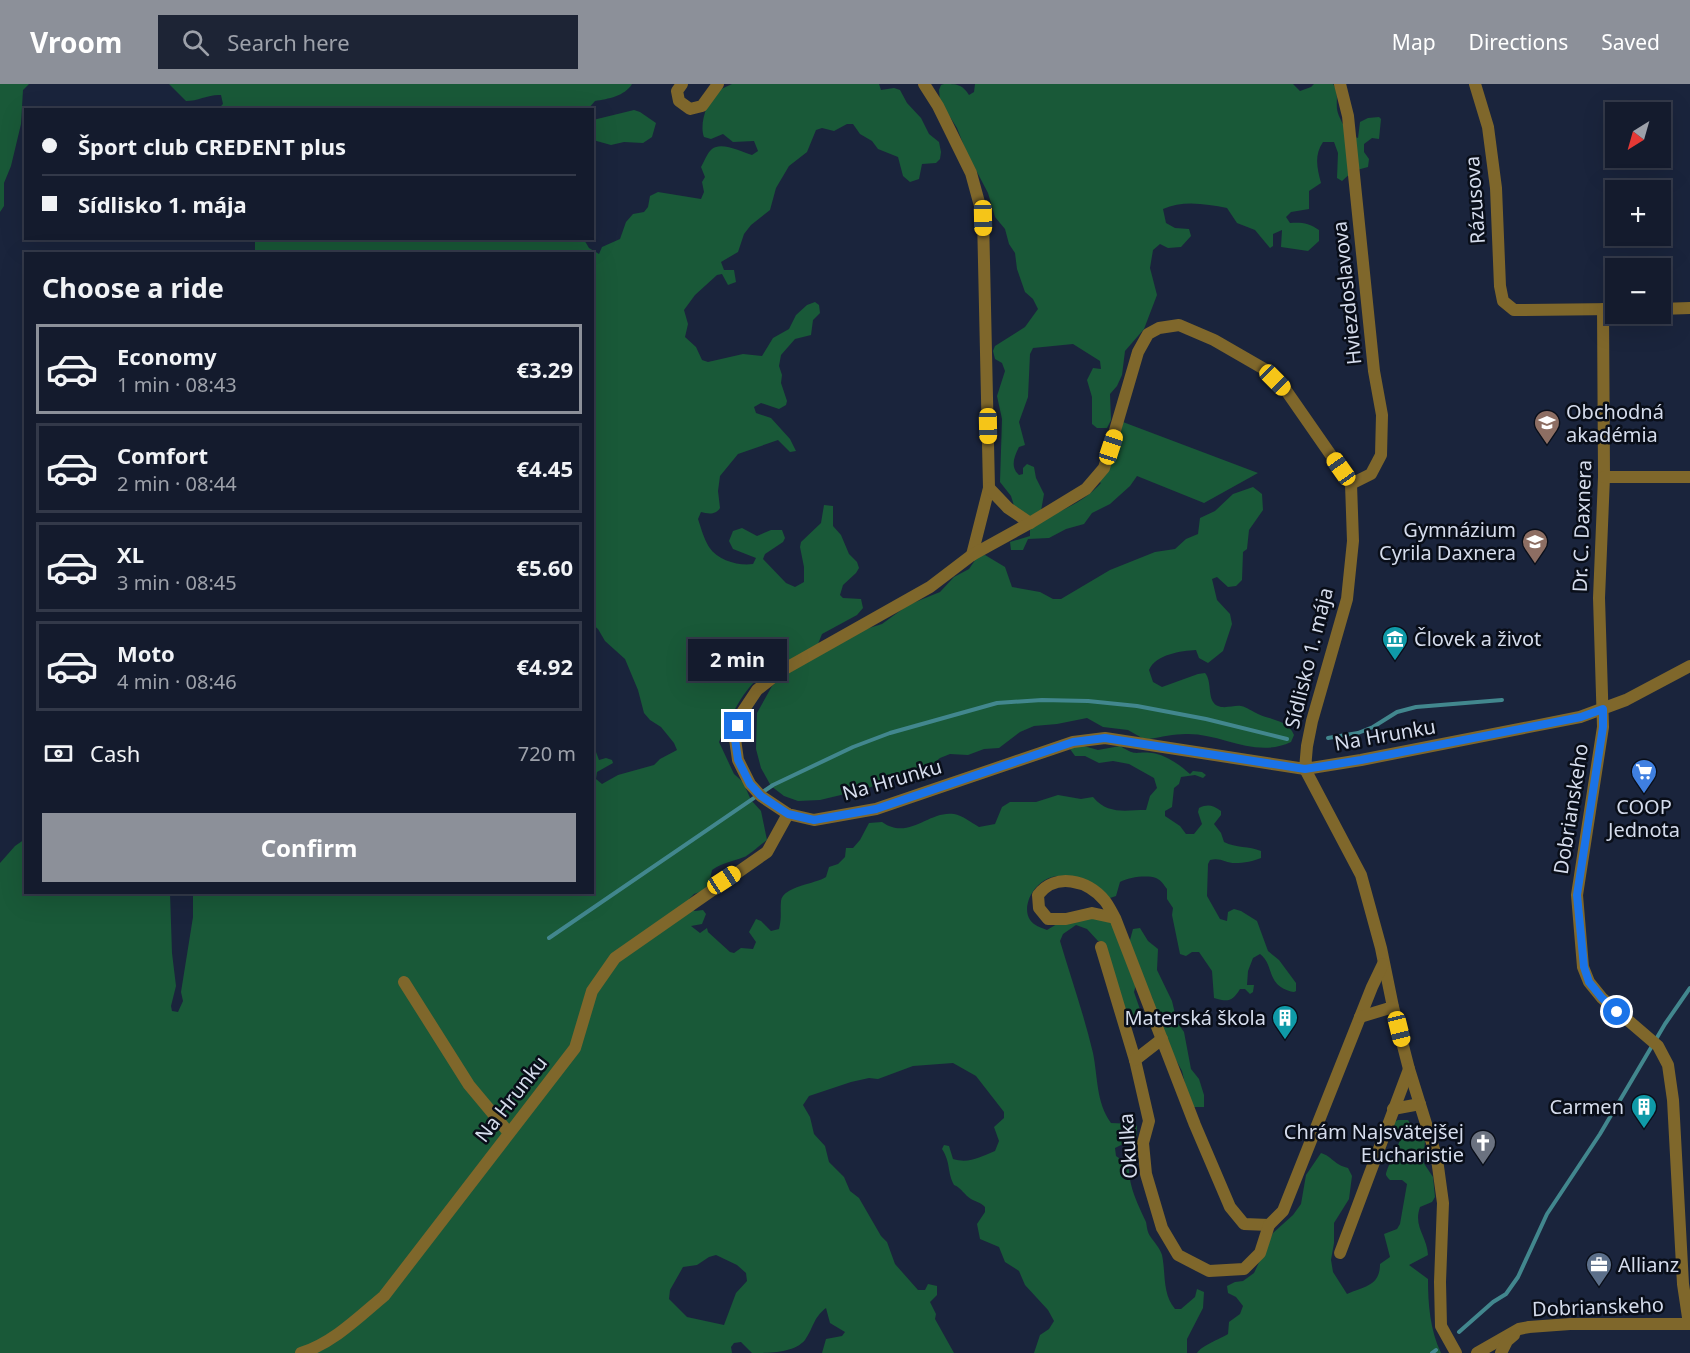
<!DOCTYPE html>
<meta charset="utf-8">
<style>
body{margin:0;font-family:"Noto Sans",sans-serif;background:#1d2435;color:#f1f3f6;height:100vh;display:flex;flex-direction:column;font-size:22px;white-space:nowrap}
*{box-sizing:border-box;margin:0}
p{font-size:20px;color:#9da1aa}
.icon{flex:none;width:33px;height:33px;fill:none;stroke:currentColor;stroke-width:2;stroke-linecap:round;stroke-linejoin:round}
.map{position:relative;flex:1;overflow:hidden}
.side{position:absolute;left:24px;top:168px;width:570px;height:642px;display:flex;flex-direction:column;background:#141b2d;border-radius:0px;box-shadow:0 6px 24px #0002,0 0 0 2px #333949}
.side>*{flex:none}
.banner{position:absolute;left:24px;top:24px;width:570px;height:132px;border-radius:0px;box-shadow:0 6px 24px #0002,0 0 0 2px #333949;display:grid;align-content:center;height:132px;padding:0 18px;background:#141b2d}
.needle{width:39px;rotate:217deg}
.controls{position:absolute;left:1605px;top:18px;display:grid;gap:12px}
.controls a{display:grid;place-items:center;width:66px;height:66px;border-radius:0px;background:#141b2d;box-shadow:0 6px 24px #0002,0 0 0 2px #333949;font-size:30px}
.end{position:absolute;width:27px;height:27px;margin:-14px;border:8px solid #1a73e8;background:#fff;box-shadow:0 0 0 3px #fff}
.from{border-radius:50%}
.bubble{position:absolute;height:42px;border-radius:0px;background:#141b2d;box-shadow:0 6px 24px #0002,0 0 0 2px #333949;font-size:20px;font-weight:700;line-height:42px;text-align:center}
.car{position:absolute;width:18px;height:36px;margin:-18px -9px;border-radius:8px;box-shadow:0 0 4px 2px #0007;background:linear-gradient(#f5c518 24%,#345 0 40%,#f5c518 0 76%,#345 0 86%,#f5c518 0)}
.banner b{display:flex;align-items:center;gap:21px;height:57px;font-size:22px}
.banner b+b{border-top:2px solid #333949}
.banner i{width:15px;height:15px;background:#f1f3f6}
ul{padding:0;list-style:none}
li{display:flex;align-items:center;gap:18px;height:90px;margin:0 12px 9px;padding:0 6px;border:3px solid #333949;border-radius:0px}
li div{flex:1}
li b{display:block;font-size:22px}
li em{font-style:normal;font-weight:700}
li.on{border-color:#8c9099}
li>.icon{width:54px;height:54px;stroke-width:1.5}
h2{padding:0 18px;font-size:27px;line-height:72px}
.pay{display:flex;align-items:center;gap:15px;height:66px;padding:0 18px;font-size:22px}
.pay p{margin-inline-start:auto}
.button{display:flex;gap:12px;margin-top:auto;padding:12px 18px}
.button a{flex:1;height:69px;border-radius:0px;background:#8c9099;color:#fff;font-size:24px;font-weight:700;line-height:69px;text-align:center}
header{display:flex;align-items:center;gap:36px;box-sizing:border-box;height:84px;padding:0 30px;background:#8c9099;color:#fff}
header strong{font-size:28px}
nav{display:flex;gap:33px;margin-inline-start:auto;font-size:21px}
.search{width:420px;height:54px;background:#1d2435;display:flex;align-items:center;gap:15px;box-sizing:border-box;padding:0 21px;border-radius:0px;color:#9da1aa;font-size:22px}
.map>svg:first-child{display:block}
.green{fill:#195938;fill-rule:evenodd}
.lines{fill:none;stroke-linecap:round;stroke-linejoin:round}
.stream{stroke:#42878e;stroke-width:4}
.minor{stroke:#7f672b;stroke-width:12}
.route{stroke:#1a73e8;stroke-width:8}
.labels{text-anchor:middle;stroke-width:5;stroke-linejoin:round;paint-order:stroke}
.street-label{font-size:20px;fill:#d5dcec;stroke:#090e19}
.poi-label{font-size:20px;fill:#d5dcec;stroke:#090e19;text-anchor:end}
</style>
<header>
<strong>Vroom</strong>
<div class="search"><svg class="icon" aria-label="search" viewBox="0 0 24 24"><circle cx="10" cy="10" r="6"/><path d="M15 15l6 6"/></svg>Search here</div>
<nav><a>Map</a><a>Directions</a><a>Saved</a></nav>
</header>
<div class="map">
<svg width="1690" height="1269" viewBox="0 0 1690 1269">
<rect width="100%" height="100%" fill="#1a243c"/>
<g class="green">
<path d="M0,0h29l-6,6 -2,34 -10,42 -7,17v23l-4,6z"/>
<path d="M169,0h463c-7,12 -24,15 -37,17l-7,8 -371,1 6,-6 -2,-9c-12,-1 -23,6 -35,6z"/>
<path d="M732,0h147l2,6 13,-2 6,2 7,13 14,15 8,16 10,8 2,10 -1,7 -4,4 -14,1 -3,15 -9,3 -7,-6 -5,-19 -20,-8 -6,-8 -12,-7 -7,-10h-6l-13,7 -12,-3 -6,2 -9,22 -18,14 -13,22 -6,22 -19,15 -7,9 -6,18 -17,10 3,8h10l2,12 -8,3 -6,-11 -5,1 -22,20 -11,15 4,14 -3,13 11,10 6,13 6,2 35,-8 19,2 11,-18 16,-9 7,-14 11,-10 8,-3 4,3 1,8 -7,7 -2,15 -16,4 -14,16 -2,11 3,9 -1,8 6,18 -1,4 -7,4 -18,-6 -7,4 2,6 15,5 19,21 6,12 -6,1 -12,-12 -40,14 -18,22 -2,15 2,17c-4,7 -12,6 -19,4l-3,7c3,9 6,20 11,28 9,14 30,19 44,17l3,-6 -23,-9 -4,-8 4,-10 9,-3 15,8 14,-6h11l3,8 -2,4 -18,12 -2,5 23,24 9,4 9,-5v-15l-4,-20 1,-5 20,-19 3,-18 9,1v20l8,9 8,19 8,8 2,6 -3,5 -13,12 -3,10 3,3 18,1 2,9 -6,7 -35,19 -4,10 64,-20 26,-19 32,-13 14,-15 15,-8 9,-13 7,-1 20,12 7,20 28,5 13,7h8l49,-29 45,-18 20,-3 11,-10 12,-5 2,-16 15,-7 18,-17 20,-7 9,7 1,16 -14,20 -2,19 -4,3 -1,28 -6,6 -8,1 -11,-10 -5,2 5,21 13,14 2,10 -9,27 -15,12 -9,-5 -3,-8c-15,1 -40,4 -47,20l4,12 9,5 36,-13 7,-1c8,9 1,28 13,33 7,3 16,-1 23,0 6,1 12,6 17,8 13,6 30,6 36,21l-3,7c-36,17 -69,-9 -105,-8 -12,0 -25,3 -37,5l-7,-1 -14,-8 -25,-3 -16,-9 -30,6 -23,2 -14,6 -21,16 -15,1 -16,6 -18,-1 -10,4 -15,13 -22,3 -37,15 -46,11 -22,1 -14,-5 -13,-10 -10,-18 -5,-19 1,-36 15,-27 14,-13 -2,-6 -7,-2c-32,17 -43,46 -58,77l15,32 9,8 8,18 10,11 6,29c-6,4 -19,16 -23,17 -13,5 -20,5 -32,13l-4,19 -14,5 -5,5v10l6,2 8,-1 3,4 -4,10 -11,2 9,7 7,-5 1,4 22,20 4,1 7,-5 12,1 3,-7 -7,-10 7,-13 5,2 10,10 8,-2c3,-13 1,-16 2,-28 2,-15 35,-17 45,-24l3,-10 9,-3 7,-7 1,-9h7l7,-8 9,-17 13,-1c27,19 47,-12 72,-8 8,1 18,9 25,13l16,-3 7,-17 8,-5h26l22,-7 23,4 12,-2c15,18 32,13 53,13l4,-14 7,-8 -3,-10 -25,-14 -16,-3 -14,2 -14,-7h-10l-5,-7 10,-4 18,5 22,-4c18,11 14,5 32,7 14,2 28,12 38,21l3,-3 9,1 4,3 -3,3 -8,-3 -14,2 -2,7 -5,4 -2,19 -7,4v5l15,10 6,8h8l8,-10 -4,-12 1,-4c9,-4 13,-3 22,3v4l-7,9 7,9 3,9c12,6 25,4 37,9v7c-7,3 -17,5 -26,5 -9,0 -15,-6 -25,-3l-2,4 -1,32 13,23 7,2 1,-9 6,-3 7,2 16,10 11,30 11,9 17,23v8l-2,1c-29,-6 -19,-27 -34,-38l-7,4 -5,13 -1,14h7l-1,7 -3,2 -5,-5h-5c-8,13 -12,13 -26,9l-2,-27 -13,-19h-7l-6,4 -6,-2 -8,-39 1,-7 -6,-9v-10c-3,-4 -6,-9 -11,-11 -9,-3 -27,-1 -36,4l-4,14 -6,2c-13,-7 -28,-17 -43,-21 -29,-8 -52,33 -33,47 4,3 9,4 13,6l15,-9 43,-10 25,29 3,-11 7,-1 8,13 10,8 -1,21 15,31 5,21 7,10 7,37 8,10 5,16v12h-10l-5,-7 -7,-29 -24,-44 -6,-30 -8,-13 -7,-3 -3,11 9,26 -4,3 -8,-2c-17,-22 -15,-54 -30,-78h-3l-11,-12 -11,-4 -13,9 -3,7c11,37 24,74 33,112 5,25 3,49 18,70l23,1 3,2v11l-22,11 1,8 13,9c-1,21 9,39 17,57 1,5 1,9 4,14 4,6 10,12 12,19 4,19 0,38 13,54h6l14,-12 2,-8 7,3 -1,16 -16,31v14h-153l6,-18 9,-6 5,-8 -6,-11 -23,-25 -6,-14 -14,-9 -6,-15 -19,-8 -3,-15 8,-12v-5c-5,-5 -9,-5 -14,-8 -7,-4 -9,-11 -17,-14 -7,-13 -3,-22 -12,-36l2,-4 5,1 4,13c16,5 27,-2 42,-8l4,-10 -5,-14 10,-9v-6l-28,-36 -23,-13 -40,3 -35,13 -9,-1 -18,4 -42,14 -6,9 7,12 4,17 11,12 4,16 15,15 6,14 9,7 22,38 6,6 8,22 23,26h7l3,-6 9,2v9l-7,7 6,12 -1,5 19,34h-132l4,-14 16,-3 3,-4 -15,-9 -4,-15c-13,10 -12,19 -21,32 -11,13 -35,13 -53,13l-11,-11 -7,1 -3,4 1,6h-732v-490l15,-17 10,-7 1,53 144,1 2,60 4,33 -5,20 1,5 6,1 5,-11 -2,-9 12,-75v-24l399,-1 1,-148 6,16 7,-2 6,2 1,3 -16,9 -1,7 6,5 16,-9 36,-10 6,-6 17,-9 -3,-7 -13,-16 -11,-7 -6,-7 -6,-23 -13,-31 -20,-18 -7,-12 -5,-4 -1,-371h-337v-15l328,-1 6,10 10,6 3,-7 18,-8 6,-17 7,-8 11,-2 4,-5 2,-11 8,-4 43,7 3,-7 -2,-10 3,-5 -4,-10c3,-5 6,-14 11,-18 9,-8 30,3 40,6l6,-4 -4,-10 -21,1 -10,-8 -12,5 -7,-2c-5,-13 3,-37 14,-46 4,-3 10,-5 14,-7zM716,1171l21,10 9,8 1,8 -11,12 -12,32 -37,-8 -18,-18 1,-9 13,-23 14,-2 12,-8z"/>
<path d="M944,0c13,0 18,0 25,11l5,-3 1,-8h318l7,7 11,-4 3,-3h19c6,9 3,15 4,25 1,8 8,17 10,25l11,4 2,-16 8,-4 11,-1 2,2 -2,20 -7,-1 -8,6v8l5,7 -1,8 -15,4 -11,10 -5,-3 1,-25 -4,-11h-11c-9,13 -6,26 -2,41l-12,8v18l-18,3 -5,5 4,6c11,-1 19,0 29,7v11l-11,10 -27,-4 1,-17 -9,4v12l-3,2 -15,-18 -18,-7 -10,-15c-21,-4 -44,-8 -64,1l3,14 9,5 14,1 2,7 -10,11 -13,1 -8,-4 -7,6 -3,18 7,27 -13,34 -19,22 -3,24 -5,11 -7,8 1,26 -4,8h-10l-5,-4v-27l-5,-17 6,-12 8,1 -1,-8 -27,-17 -40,4 -3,6 -2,43 -9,25 6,23 -6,2c-5,10 -9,20 0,28l4,-1v-6l4,-4 7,3 2,11 8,16 -3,17 8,5c18,-7 39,-18 52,-33l-6,-4 20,-60 143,54 -54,30 -67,-27 -7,10 -20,18 -18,9 -8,11 -18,5 -17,9 -21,1 -5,11h-12l-1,-8 20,-6v-13l-13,-8 -6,-19 -11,-14 2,-63 -5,-23 8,-25 -3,-8 -7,-4 -2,-8 2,-5 30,-19 13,-18 -5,-10 -8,-7 -8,-23 -2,-16 -6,-9 -4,-15 -10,-12 -7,-24 -22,-42 -9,-23 -17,-27 -1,-11 2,-5z"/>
<path d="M634,26l6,2 16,11 -4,14 -9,6 -19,-1 -13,3 -18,-5v-20z"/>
<path d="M1398,1036h10l10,16 7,5 -2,21 10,15 2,20 -3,5 -12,5c-7,20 7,29 8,48l-19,10 19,14c0,25 2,51 13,74h-244c4,-7 23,-14 31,-19l1,-12 11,-8 3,-8 -7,-9 -8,-4 -1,-7 8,-4 8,-1 11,-8 19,-40 20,-18 8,-11 5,-29 15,-22c11,3 13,12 27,15l4,8 -3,23 -15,24v20l-3,17 2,12 14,22c18,-8 33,-8 33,-30l10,-7 -6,-23 13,-5 3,-5 7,-40 -5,-4h-12c-2,-2 -3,-3 -4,-5 -1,-3 12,-29 14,-35l-7,-8 -3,-8z"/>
</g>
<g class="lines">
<g class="stream">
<path d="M1328,654l30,-5 15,-6 24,-15 19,-5 86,-7"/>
<path d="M549,854l224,-153 80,-38 37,-14 107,-30 45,-3 46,1 49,5 69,13 81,20"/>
<path d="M1459,1248l34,-30 13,-8 12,-17 29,-63 53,-80 65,-110 25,-36"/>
<path d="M1432,1269l4,-3"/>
</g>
<g class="minor">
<path d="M682,0l-5,7 2,10 11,8 12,-3 16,-22"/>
<path d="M924,0l14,22 33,67 12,44 6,271 -17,67"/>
<path d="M1340,0l8,32 26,255 8,44 -1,40 -10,19 -20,10"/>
<path d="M1475,0l13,43 8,61 4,98 3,15 11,9 102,-1"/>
<path d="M1603,225l1,168 -5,121 4,129 -26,168 6,72 6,15 13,16 56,48 10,19 5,35 10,184 6,40"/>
<path d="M1660,225l30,-1"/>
<path d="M1604,393h86"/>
<path d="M989,404l19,20 22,15"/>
<path d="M1305,685l2,-23 5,-25 35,-122 6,-58 -2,-57 -66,-95 -19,-19 -52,-30 -35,-15 -20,3 -11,6 -10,18 -34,116 -18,21 -56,34 -58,32 -42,32 -149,84 -24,19 -14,21 -8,28 3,21 12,24 11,12 27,18 26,6 62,-11 197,-67 32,-4 200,31 56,-9 219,-43 46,-17 64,-34"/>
<path d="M1305,685l56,106 20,73 12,59 16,62 28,90 6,44 -3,79 1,44 15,27"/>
<path d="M1115,834l-23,-5 -26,6h-18l-9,-11 -1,-13c17,-23 50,-15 67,6 4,5 7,12 10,17l80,207 35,82 14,17 25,1"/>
<path d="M1101,863l34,113 14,61 -6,22 3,31 16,54 16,27 31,16 35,-2 16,-16 9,-28 14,-14 89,-224 11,-23"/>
<path d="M404,898l65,103 40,48"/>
<path d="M1360,933l33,-10"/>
<path d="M1135,976l27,-21"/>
<path d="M1393,1025l27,-5"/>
<path d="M1340,1169l69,-184"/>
<path d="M301,1269c32,-10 58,-36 83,-57l191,-248 17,-57 23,-33 152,-106 21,-38"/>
<path d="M1477,1269l42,-24 10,-2 41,-3h120"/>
<path d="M1501,1269l6,-12 7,-6"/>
</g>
</g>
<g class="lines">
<path class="route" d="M738,642l-3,13 3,21 12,24 11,12 27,18 26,6 62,-11 197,-67 32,-4 200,31 56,-9 220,-43 22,-8v18l-26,168 7,72 5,15 13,16 15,14"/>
</g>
<defs>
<symbol id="school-pin" viewBox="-11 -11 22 30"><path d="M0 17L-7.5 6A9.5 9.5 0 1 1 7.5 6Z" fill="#8d6e63" stroke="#090e19"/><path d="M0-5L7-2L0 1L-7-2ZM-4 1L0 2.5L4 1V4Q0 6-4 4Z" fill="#fff"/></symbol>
<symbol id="museum-pin" viewBox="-11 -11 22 30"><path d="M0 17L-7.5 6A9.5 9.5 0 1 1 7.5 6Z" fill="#0f9aa8" stroke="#090e19"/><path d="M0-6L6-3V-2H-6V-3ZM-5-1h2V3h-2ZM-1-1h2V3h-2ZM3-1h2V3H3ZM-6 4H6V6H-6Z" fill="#fff"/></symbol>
<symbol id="supermarket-pin" viewBox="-11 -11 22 30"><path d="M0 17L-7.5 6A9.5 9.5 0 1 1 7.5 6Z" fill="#3f7fe0" stroke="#090e19"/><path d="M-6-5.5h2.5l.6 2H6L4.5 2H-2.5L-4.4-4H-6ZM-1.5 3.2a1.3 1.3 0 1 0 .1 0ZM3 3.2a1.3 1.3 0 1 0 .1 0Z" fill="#fff"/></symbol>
<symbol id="building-pin" viewBox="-11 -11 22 30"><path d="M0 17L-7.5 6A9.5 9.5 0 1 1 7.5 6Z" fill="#0f9aa8" stroke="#090e19"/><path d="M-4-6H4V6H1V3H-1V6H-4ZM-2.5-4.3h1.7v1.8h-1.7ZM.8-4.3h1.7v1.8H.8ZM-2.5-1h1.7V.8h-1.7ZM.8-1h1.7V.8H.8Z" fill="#fff"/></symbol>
<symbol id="church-pin" viewBox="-11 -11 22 30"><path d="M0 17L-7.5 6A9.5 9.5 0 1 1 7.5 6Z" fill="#6b7280" stroke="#090e19"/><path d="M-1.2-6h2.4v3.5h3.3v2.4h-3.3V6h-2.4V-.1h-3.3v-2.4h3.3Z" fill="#fff"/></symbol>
<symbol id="office-pin" viewBox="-11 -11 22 30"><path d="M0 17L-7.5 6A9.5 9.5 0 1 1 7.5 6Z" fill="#5c6f8a" stroke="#090e19"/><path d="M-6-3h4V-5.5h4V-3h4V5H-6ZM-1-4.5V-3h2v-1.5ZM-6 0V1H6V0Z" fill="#fff"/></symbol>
</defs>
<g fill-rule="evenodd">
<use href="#school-pin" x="1532" y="324" width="30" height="40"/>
<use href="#school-pin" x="1520" y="443" width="30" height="40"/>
<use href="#museum-pin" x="1380" y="540" width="30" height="40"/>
<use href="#supermarket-pin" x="1629" y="673" width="30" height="40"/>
<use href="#building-pin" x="1270" y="919" width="30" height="40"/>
<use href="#building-pin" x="1629" y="1008" width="30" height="40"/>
<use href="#church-pin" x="1468" y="1044" width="30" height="40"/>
<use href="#office-pin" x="1584" y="1166" width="30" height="40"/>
</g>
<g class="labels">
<g class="street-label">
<text transform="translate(1475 116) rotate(-94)" y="7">Rázusova</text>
<text transform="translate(1347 209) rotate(-96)" y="7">Hviezdoslavova</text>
<text transform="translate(1582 442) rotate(-88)" y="7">Dr. C. Daxnera</text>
<text transform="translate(1309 574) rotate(-76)" y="7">Sídlisko 1. mája</text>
<text transform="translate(1385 651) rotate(-10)" y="7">Na Hrunku</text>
<text transform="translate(892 696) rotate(-16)" y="7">Na Hrunku</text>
<text transform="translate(1571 725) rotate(-81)" y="7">Dobrianskeho</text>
<text transform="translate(511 1015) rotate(-52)" y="7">Na Hrunku</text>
<text transform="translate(1128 1062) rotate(-94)" y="7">Okulka</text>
<text transform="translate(1598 1223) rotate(-2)" y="7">Dobrianskeho</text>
</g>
<g class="poi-label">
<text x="1566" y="335" text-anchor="start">Obchodná<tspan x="1566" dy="23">akadémia</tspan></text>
<text x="1516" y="453">Gymnázium<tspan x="1516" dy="23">Cyrila Daxnera</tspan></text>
<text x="1414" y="562" text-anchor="start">Človek a život</text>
<text x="1644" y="730" text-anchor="middle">COOP<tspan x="1644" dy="23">Jednota</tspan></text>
<text x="1266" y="941">Materská škola</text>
<text x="1624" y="1030">Carmen</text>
<text x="1464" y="1055">Chrám Najsvätejšej<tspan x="1464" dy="23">Eucharistie</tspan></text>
<text x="1618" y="1188" text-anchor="start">Allianz</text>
</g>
</g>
</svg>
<div class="controls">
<a><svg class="needle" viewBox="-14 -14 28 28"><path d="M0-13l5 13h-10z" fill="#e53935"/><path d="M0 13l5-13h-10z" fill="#9da1aa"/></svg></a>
<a>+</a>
<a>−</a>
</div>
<i class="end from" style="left:1617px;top:928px"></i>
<i class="end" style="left:738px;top:642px"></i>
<div class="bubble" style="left:688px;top:555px;width:99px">2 min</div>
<i class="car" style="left:983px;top:134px;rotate:179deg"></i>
<i class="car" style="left:1275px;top:296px;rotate:135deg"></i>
<i class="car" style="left:988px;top:342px;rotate:179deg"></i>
<i class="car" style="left:1111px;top:363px;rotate:18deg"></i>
<i class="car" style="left:1341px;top:385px;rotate:325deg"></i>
<i class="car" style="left:724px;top:796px;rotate:57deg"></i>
<i class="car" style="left:1399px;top:945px;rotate:166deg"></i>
<div class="banner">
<b><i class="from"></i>Šport club CREDENT plus</b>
<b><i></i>Sídlisko 1. mája</b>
</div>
<section class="side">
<h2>Choose a ride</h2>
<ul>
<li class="on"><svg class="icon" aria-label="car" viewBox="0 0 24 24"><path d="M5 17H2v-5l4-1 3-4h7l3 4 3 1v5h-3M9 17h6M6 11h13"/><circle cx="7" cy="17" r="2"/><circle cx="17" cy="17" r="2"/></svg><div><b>Economy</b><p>1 min · 08:43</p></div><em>€3.29</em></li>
<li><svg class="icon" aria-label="car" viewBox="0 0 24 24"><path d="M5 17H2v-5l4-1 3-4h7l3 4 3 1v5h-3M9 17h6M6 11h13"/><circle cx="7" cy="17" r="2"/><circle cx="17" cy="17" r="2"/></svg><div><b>Comfort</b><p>2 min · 08:44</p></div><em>€4.45</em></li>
<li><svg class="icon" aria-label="car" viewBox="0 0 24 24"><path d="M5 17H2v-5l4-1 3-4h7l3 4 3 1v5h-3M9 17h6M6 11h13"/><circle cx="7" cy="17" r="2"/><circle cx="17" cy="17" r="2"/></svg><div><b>XL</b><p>3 min · 08:45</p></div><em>€5.60</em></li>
<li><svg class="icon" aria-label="car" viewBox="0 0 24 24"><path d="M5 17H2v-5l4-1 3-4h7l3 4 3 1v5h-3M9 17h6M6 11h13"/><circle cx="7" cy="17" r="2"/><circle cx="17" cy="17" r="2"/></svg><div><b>Moto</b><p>4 min · 08:46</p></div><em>€4.92</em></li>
</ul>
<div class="pay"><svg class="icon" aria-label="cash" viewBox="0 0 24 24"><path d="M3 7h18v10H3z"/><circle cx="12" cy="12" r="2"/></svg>Cash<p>720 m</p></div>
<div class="button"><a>Confirm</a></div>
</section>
</div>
